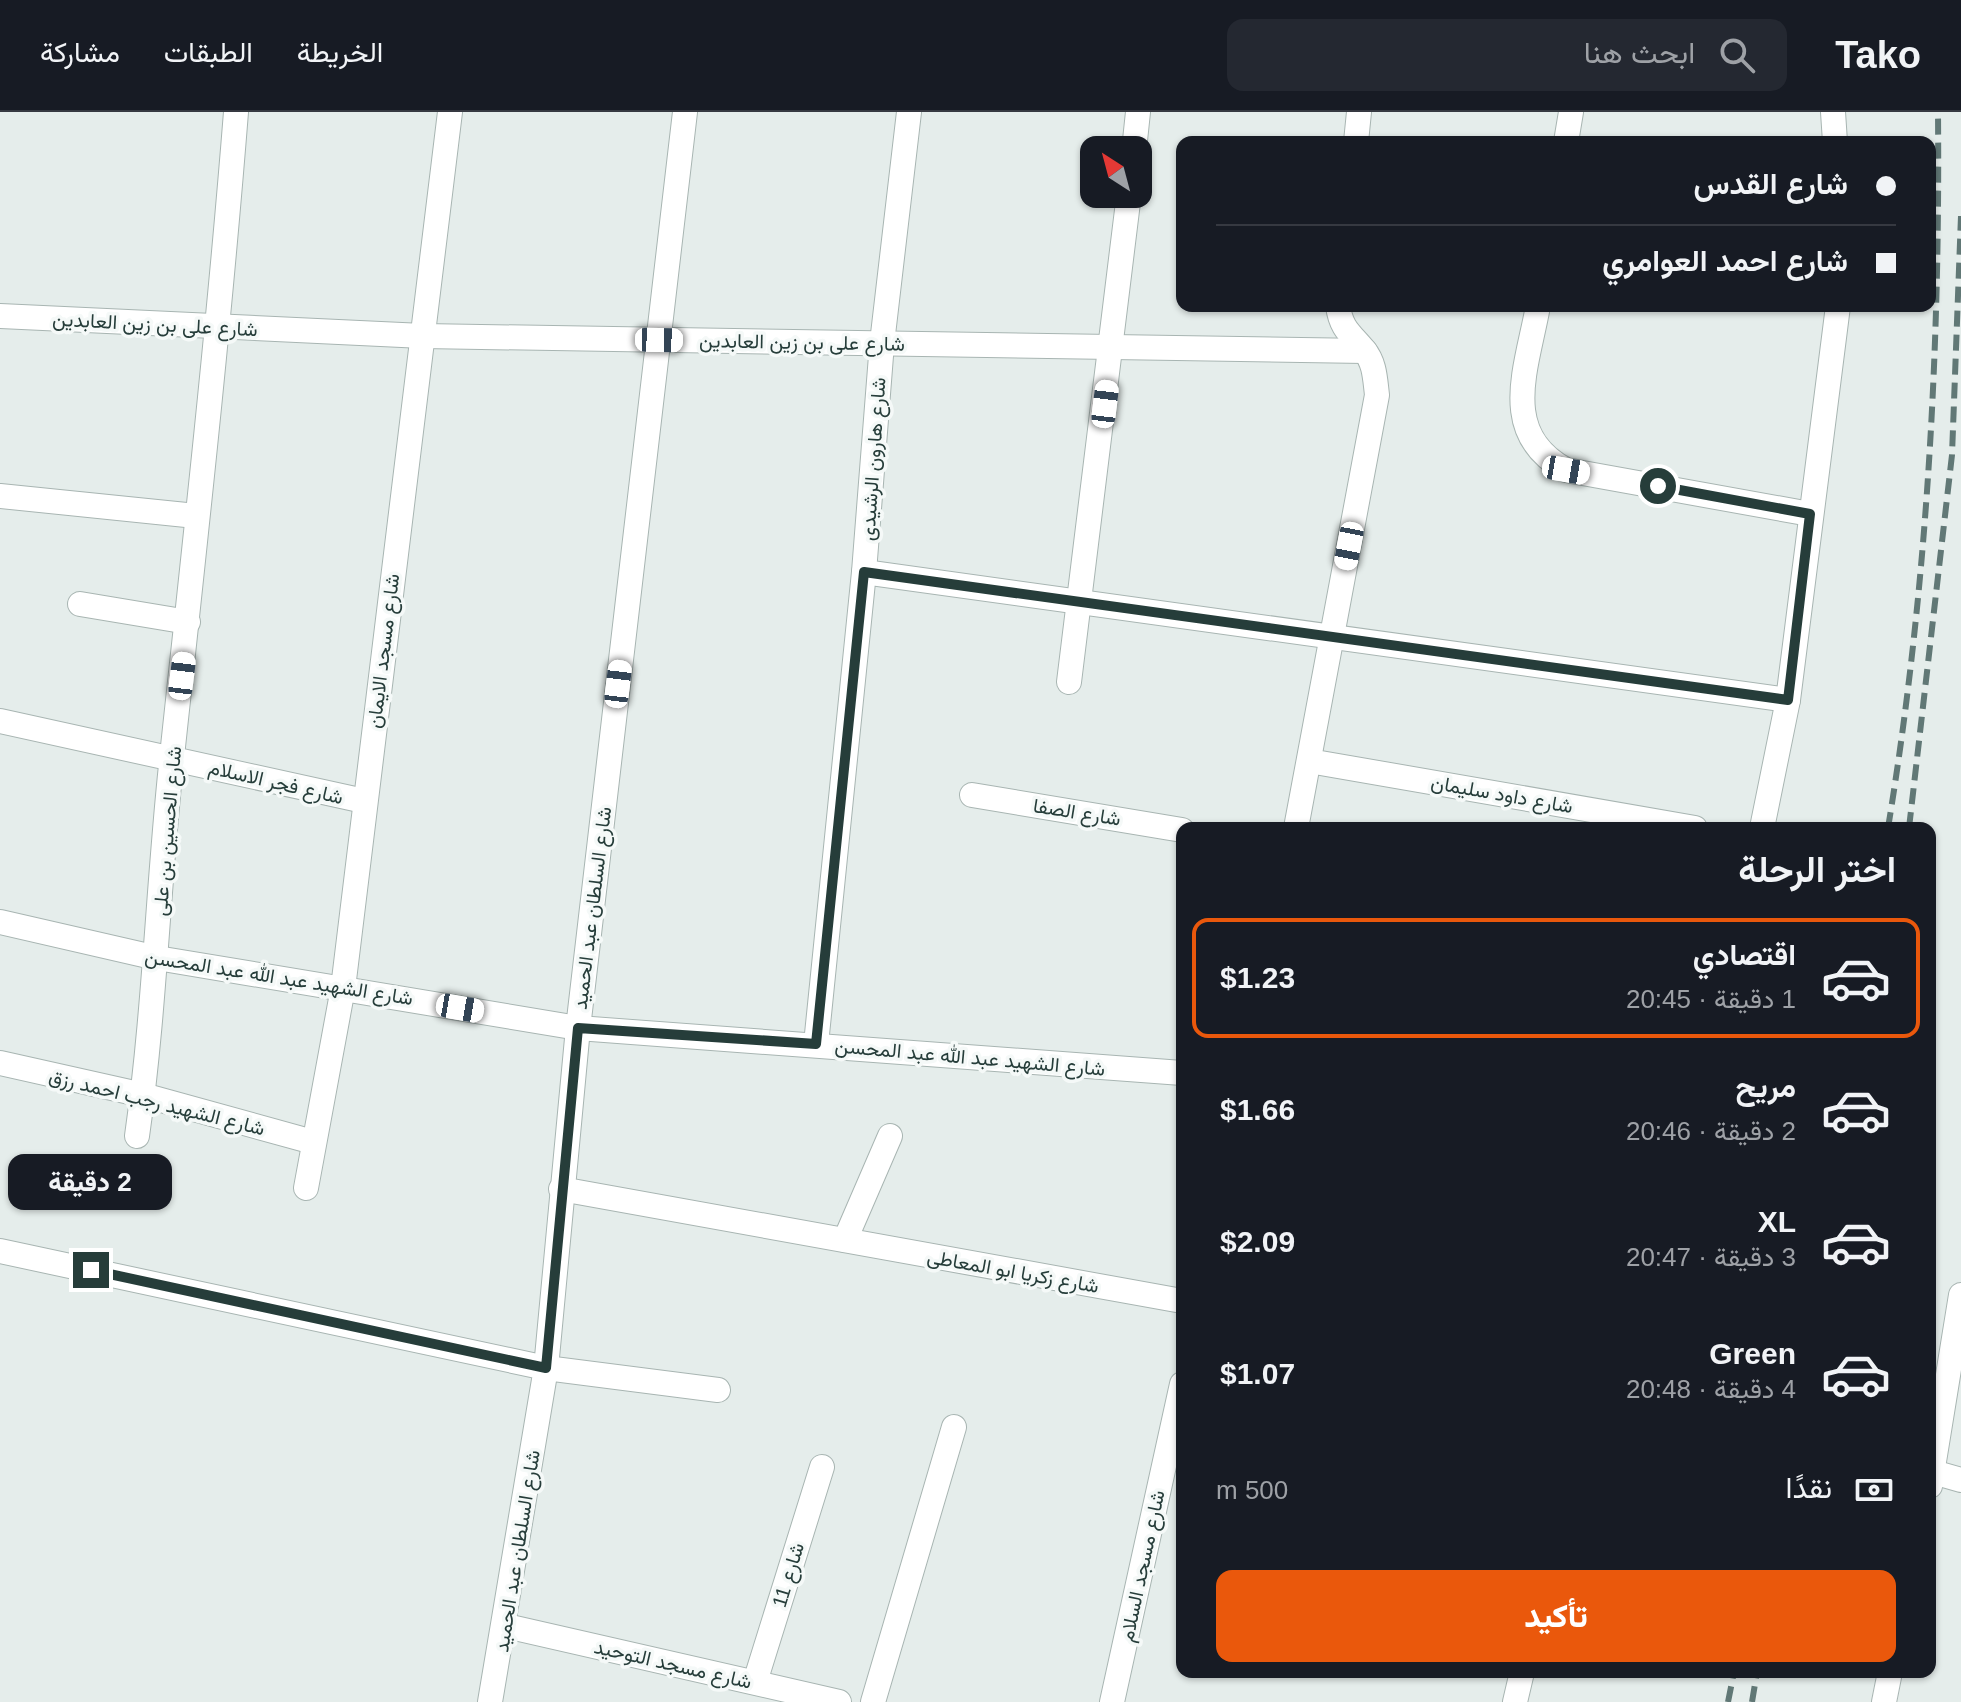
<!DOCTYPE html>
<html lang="ar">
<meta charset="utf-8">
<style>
body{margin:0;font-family:Arial,Vazirmatn,sans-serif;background:#242831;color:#f1f3f6;direction:rtl;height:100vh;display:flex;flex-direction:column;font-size:30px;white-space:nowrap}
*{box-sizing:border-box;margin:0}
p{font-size:26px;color:#9ea1a6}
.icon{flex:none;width:44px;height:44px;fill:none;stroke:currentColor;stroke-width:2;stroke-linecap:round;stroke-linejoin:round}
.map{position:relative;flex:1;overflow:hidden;direction:ltr}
.panel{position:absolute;left:1176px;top:710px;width:760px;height:856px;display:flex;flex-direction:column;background:#171b24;border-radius:16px;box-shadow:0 2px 6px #0004;direction:rtl}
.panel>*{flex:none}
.top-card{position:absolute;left:1176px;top:24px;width:760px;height:176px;border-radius:16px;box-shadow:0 2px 6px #0004;direction:rtl;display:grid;align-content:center;height:176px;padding:0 40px;background:#171b24}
.needle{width:52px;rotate:324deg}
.controls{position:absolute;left:1080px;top:24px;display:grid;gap:16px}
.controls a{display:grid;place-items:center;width:72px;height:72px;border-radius:16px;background:#171b24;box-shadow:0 2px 6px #0004;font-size:40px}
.end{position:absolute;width:36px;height:36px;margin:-18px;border:10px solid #263d3a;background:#fff;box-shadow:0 0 0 4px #fff}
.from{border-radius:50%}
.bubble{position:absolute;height:56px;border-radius:16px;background:#171b24;box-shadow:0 2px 6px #0004;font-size:26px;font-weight:800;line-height:56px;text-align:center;direction:rtl}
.car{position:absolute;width:24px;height:48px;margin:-24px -12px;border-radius:10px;box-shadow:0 0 6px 2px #0007;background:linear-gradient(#fff 24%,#345 0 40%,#fff 0 76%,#345 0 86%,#fff 0)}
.top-card b{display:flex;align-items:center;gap:28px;height:76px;font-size:30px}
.top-card b+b{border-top:2px solid #363941}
.top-card i{width:20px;height:20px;background:#f1f3f6}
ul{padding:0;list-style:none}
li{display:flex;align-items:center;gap:24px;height:120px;margin:0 16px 12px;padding:0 24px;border:4px solid transparent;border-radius:16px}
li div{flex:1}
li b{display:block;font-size:30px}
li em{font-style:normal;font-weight:800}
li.current{border-color:#ea580c}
li>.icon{width:72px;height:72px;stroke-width:1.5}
h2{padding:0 40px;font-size:36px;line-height:96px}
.pay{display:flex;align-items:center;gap:20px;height:88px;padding:0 40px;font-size:30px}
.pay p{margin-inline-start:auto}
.action{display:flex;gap:16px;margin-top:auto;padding:16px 40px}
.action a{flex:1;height:92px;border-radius:16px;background:#ea580c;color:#fff;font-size:32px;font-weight:800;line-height:92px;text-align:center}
header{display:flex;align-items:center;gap:48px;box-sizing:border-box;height:112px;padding:0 40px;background:#171b24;border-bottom:2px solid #363941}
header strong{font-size:38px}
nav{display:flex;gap:44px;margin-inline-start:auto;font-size:28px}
.search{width:560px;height:72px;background:#242831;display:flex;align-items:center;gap:20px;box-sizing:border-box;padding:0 28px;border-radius:16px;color:#9ea1a6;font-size:30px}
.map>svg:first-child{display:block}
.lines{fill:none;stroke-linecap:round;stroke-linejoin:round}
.minor-casing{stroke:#a8b5b2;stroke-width:26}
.minor{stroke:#fff;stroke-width:24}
.rail{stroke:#617876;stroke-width:6;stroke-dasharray:16 8;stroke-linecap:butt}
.route{stroke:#263d3a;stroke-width:10}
.labels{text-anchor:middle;stroke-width:7;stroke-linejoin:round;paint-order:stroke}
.street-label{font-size:20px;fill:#263d3a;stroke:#f5f9f8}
</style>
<header>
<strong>Tako</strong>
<div class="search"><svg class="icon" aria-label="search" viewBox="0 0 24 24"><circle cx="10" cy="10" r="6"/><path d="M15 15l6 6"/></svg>ابحث هنا</div>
<nav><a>الخريطة</a><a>الطبقات</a><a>مشاركة</a></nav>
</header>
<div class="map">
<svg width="1961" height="1590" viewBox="0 0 1961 1590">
<rect width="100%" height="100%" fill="#e5edeb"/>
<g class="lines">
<defs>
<g id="minor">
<path d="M1833,0l2,30"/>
<path d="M1356,30l3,-30"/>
<path d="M1566,30l5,-30"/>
<path d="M1134,38l4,-38"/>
<path d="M1538,194c-11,62 -40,127 28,164l244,44"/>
<path d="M0,204l423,20 942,15"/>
<path d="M0,384l196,20"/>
<path d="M864,460l924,128"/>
<path d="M80,492l108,18"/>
<path d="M1069,570l60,-488"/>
<path d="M0,609l364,80"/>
<path d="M1309,649l386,67"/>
<path d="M972,683l210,35"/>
<path d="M1296,716l81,-433c-2,-16 -2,-32 -13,-45 -13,-16 -23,-21 -26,-44"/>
<path d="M1762,716l26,-128 50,-394"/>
<path d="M0,810l157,36 421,70 604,45"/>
<path d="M816,932l48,-472 18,-229 27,-231"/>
<path d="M0,951l143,32 170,47"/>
<path d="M137,1024c18,-126 21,-253 35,-380 23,-214 47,-429 64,-644"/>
<path d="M306,1076l37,-200 107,-876"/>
<path d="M561,1077l621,112"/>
<path d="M845,1128l45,-104"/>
<path d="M0,1139l546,117 172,22"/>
<path d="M1933,1360l28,8"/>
<path d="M1930,1374l31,-191"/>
<path d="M506,1514l333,76"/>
<path d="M755,1570l67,-215"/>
<path d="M490,1590l56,-334 32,-340 107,-916"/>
<path d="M873,1590l81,-275"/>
<path d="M1112,1590l70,-318"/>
<path d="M1515,1590l7,-30"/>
<path d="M1884,1590l6,-30"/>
</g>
</defs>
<use href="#minor" class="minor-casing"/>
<use href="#minor" class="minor"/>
<g class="rail">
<path d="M1888,716c39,-237 52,-476 50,-716"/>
<path d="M1909,716l43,-373 9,-239"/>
<path d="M1728,1590l6,-30"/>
<path d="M1752,1590l5,-30"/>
</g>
</g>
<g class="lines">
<path class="route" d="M91,1158l455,98 32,-340 238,16 48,-472 924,128 22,-186 -152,-28"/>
</g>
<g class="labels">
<g class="street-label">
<text transform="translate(155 212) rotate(3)" y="7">شارع على بن زين العابدين</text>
<text transform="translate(802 230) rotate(1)" y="7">شارع على بن زين العابدين</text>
<text transform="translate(873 347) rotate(-86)" y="7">شارع هارون الرشيدى</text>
<text transform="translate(383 539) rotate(-83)" y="7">شارع مسجد الايمان</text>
<text transform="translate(276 670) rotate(13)" y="7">شارع فجر الاسلام</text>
<text transform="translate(1502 682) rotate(10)" y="7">شارع داود سليمان</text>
<text transform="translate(1077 700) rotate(9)" y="7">شارع الصفا</text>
<text transform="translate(167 719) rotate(-85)" y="7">شارع الحسين بن على</text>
<text transform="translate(592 796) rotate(-83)" y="7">شارع السلطان عبد الحميد</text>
<text transform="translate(279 865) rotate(9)" y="7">شارع الشهيد عبد الله عبد المحسن</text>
<text transform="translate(970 945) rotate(5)" y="7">شارع الشهيد عبد الله عبد المحسن</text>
<text transform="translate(157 990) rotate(14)" y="7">شارع الشهيد رجب احمد رزق</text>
<text transform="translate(1013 1159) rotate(10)" y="7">شارع زكريا ابو المعاطى</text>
<text transform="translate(517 1439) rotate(-81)" y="7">شارع السلطان عبد الحميد</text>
<text transform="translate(1142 1454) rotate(-78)" y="7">شارع مسجد السلام</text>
<text transform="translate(788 1463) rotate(-73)" y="7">شارع 11</text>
<text transform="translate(673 1552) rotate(13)" y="7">شارع مسجد التوحيد</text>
</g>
</g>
</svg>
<div class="controls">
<a><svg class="needle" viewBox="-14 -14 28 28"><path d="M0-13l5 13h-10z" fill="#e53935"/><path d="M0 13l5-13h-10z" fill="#9ea1a6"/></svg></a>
</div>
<i class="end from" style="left:1658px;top:374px"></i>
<i class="end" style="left:91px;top:1158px"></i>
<div class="bubble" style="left:8px;top:1042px;width:164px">2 دقيقة</div>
<i class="car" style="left:659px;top:228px;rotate:91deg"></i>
<i class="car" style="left:1105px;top:292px;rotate:7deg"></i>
<i class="car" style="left:1566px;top:358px;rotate:100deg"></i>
<i class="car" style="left:1349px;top:434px;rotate:191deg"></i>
<i class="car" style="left:182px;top:564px;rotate:7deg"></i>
<i class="car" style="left:618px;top:572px;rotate:7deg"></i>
<i class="car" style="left:460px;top:896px;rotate:100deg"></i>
<div class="top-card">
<b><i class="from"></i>شارع القدس</b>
<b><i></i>شارع احمد العوامري</b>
</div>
<section class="panel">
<h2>اختر الرحلة</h2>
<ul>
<li class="current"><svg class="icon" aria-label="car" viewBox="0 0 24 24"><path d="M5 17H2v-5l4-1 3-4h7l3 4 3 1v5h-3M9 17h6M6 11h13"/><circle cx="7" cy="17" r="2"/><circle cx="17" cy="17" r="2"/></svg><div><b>اقتصادي</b><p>1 دقيقة · 20:45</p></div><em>$1.23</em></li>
<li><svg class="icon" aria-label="car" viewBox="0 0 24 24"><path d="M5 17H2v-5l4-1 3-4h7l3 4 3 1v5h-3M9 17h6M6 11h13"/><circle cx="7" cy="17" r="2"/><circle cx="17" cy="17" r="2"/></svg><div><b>مريح</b><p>2 دقيقة · 20:46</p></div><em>$1.66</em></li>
<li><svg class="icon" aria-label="car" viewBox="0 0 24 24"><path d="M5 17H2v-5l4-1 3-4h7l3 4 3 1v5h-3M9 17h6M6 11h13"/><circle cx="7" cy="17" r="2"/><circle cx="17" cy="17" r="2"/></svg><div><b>XL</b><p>3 دقيقة · 20:47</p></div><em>$2.09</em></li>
<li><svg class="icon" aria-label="car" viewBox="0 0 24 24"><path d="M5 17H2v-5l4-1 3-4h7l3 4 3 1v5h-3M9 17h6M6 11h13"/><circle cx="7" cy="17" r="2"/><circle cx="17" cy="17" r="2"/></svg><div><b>Green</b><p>4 دقيقة · 20:48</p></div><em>$1.07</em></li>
</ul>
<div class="pay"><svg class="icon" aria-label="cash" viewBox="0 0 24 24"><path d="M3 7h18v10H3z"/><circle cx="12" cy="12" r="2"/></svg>نقدًا<p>500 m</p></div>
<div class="action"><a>تأكيد</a></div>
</section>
</div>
